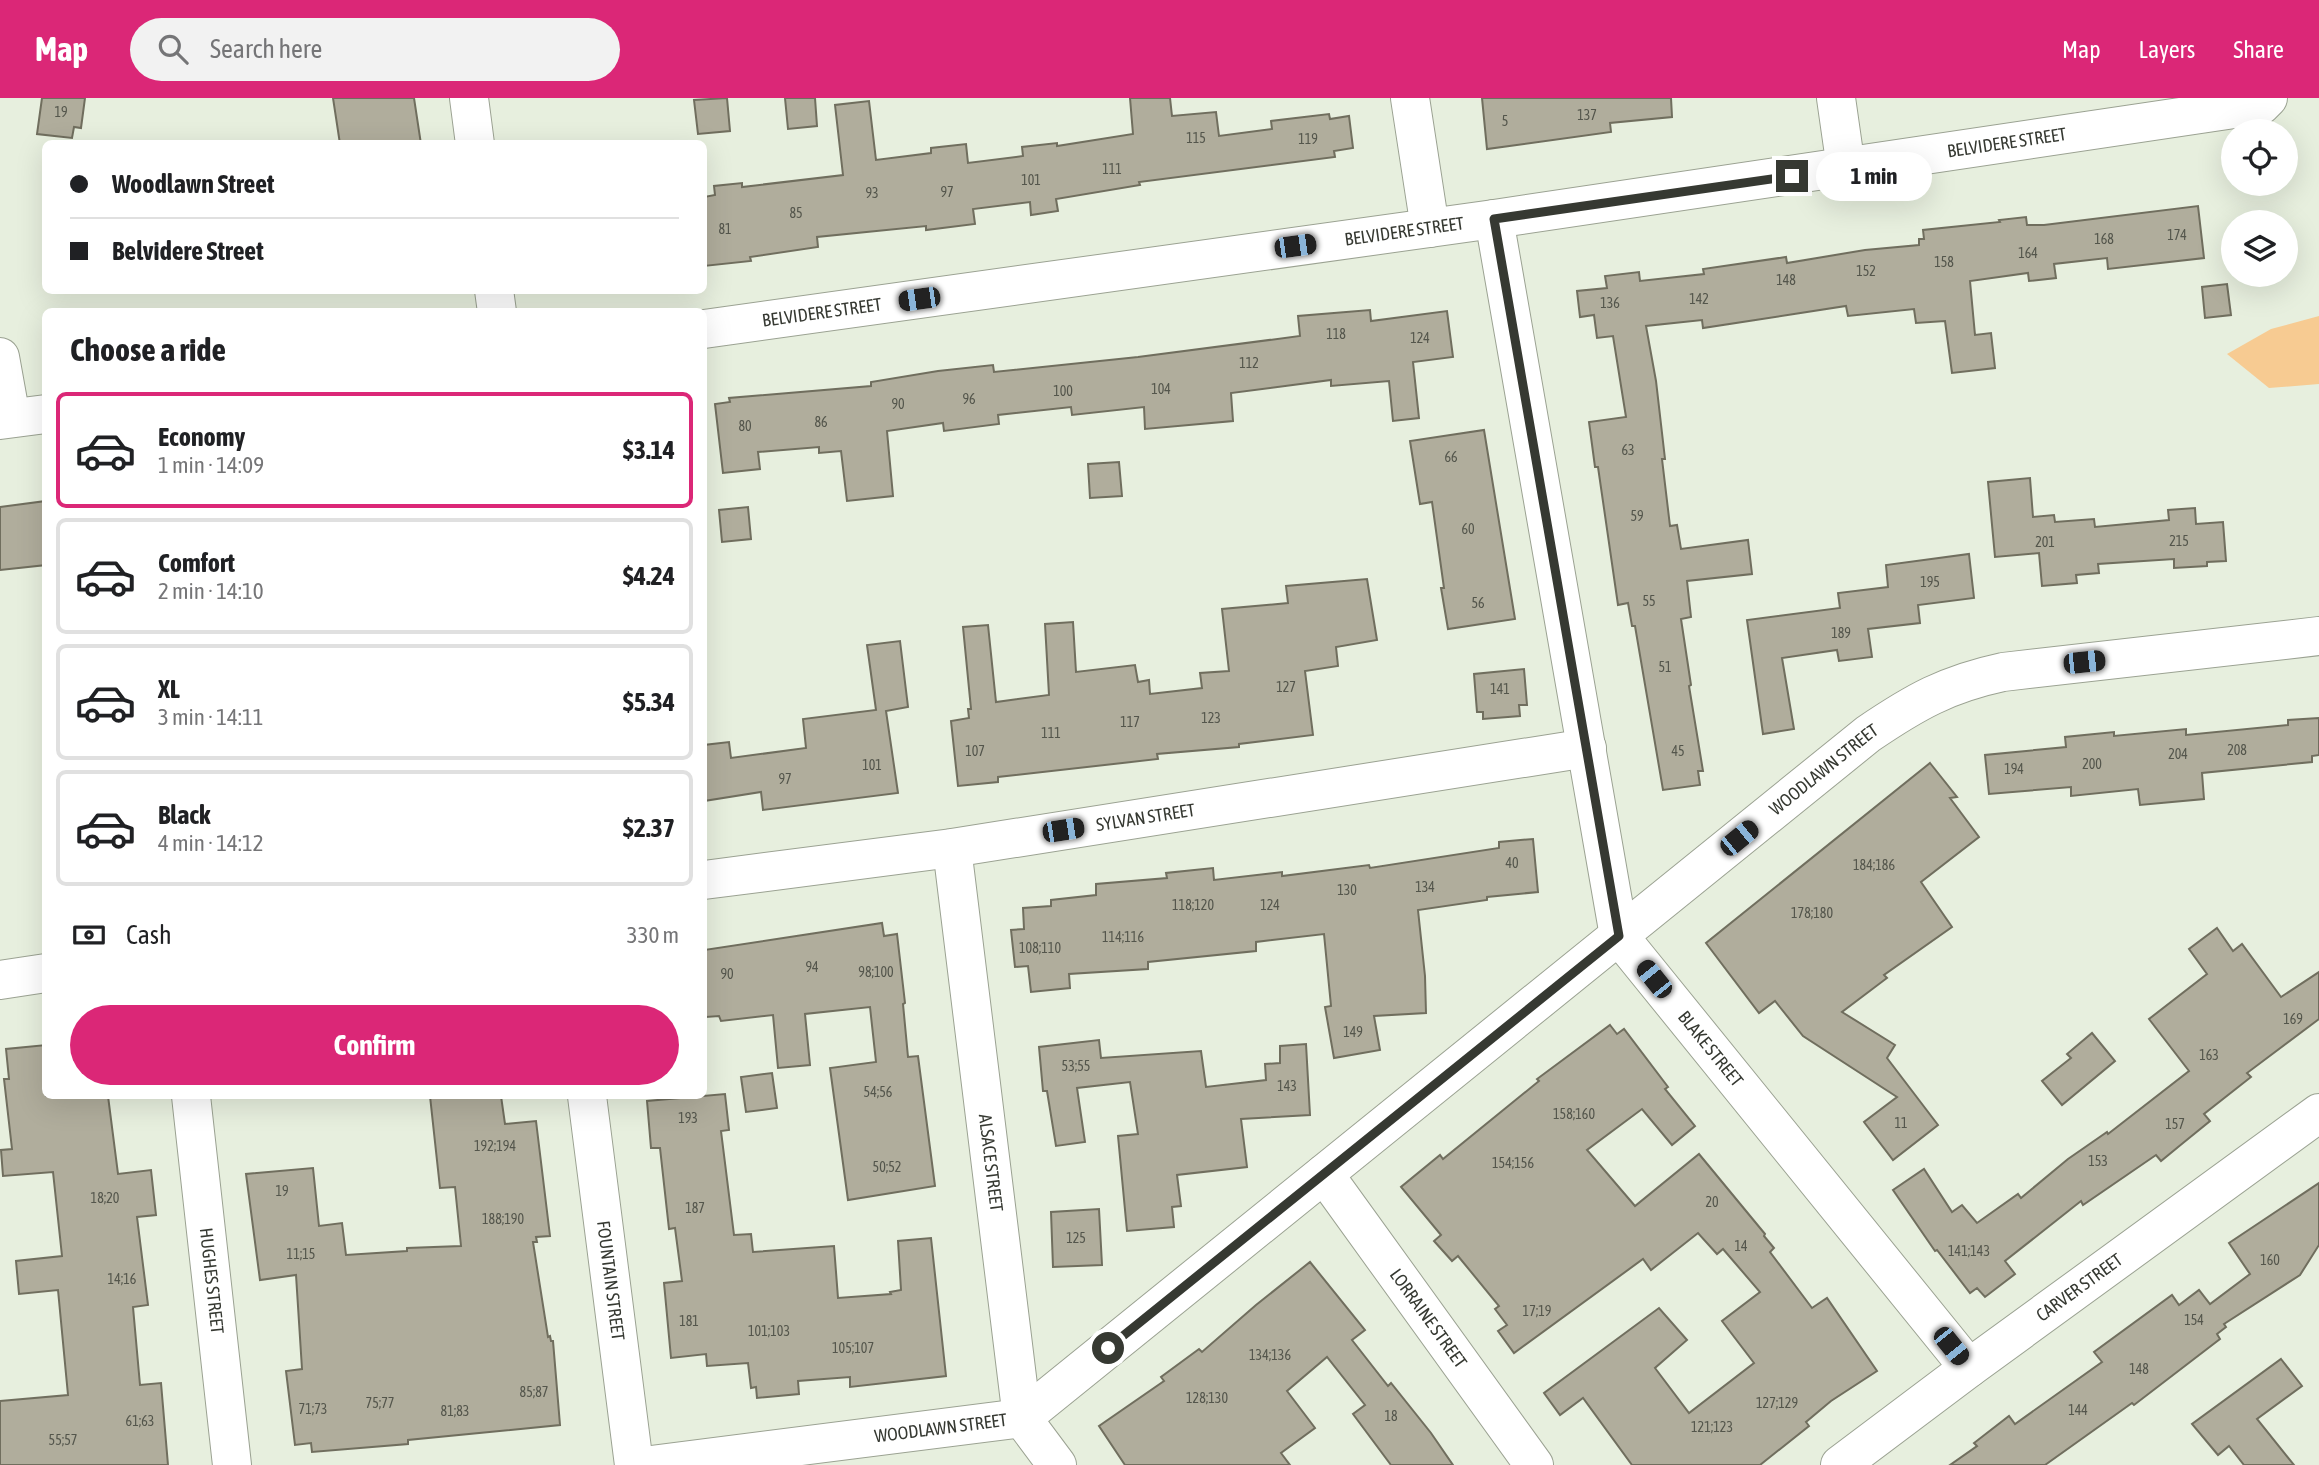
<!DOCTYPE html>
<meta charset="utf-8">
<style>
body{margin:0;font-family:"Asap Condensed",sans-serif;background:#f2f2f2;color:#202124;height:100vh;display:flex;flex-direction:column;font-size:26px;white-space:nowrap}
*{box-sizing:border-box;margin:0}
p{font-size:23px;color:#757577}
.icon{flex:none;width:38px;height:38px;fill:none;stroke:currentColor;stroke-width:2;stroke-linecap:round;stroke-linejoin:round}
.map{position:relative;flex:1;overflow:hidden}
.panel{position:absolute;left:42px;top:210px;width:665px;height:791px;display:flex;flex-direction:column;background:#fff;border-radius:10px;box-shadow:0 7px 28px #0002}
.panel>*{flex:none}
.hud{position:absolute;left:42px;top:42px;width:665px;height:154px;border-radius:10px;box-shadow:0 7px 28px #0002;display:grid;align-content:center;height:154px;padding:0 28px;background:#fff}
.tools{position:absolute;left:2221px;top:21px;display:grid;gap:14px}
.tools a{display:grid;place-items:center;width:77px;height:77px;border-radius:50%;background:#fff;box-shadow:0 7px 28px #0002;font-size:35px}
.end{position:absolute;width:32px;height:32px;margin:-16px;border:9px solid #363932;background:#fff;box-shadow:0 0 0 4px #fff}
.from{border-radius:50%}
.bubble{position:absolute;height:49px;border-radius:24px;background:#fff;box-shadow:0 7px 28px #0002;font-size:23px;font-weight:700;line-height:49px;text-align:center}
.car{position:absolute;width:21px;height:42px;margin:-21px -10px;border-radius:9px;box-shadow:0 0 5px 2px #0007;background:linear-gradient(#222 24%,#8ab4d8 0 40%,#222 0 76%,#8ab4d8 0 86%,#222 0)}
.hud b{display:flex;align-items:center;gap:24px;height:66px;font-size:26px}
.hud b+b{border-top:2px solid #e0e0e0}
.hud i{width:18px;height:18px;background:#202124}
ul{padding:0;list-style:none}
li{display:flex;align-items:center;gap:21px;height:116px;margin:0 14px 10px;padding:0 14px;border:4px solid #e0e0e0;border-radius:10px}
li div{flex:1}
li b{display:block;font-size:26px}
li em{font-style:normal;font-weight:700}
li.active{border-color:#db2777}
li>.icon{width:63px;height:63px;stroke-width:1.5}
h2{padding:0 28px;font-size:32px;line-height:84px}
.pay{display:flex;align-items:center;gap:18px;height:77px;padding:0 28px;font-size:26px}
.pay p{margin-inline-start:auto}
.button{display:flex;gap:14px;margin-top:auto;padding:14px 28px}
.button a{flex:1;height:80px;border-radius:42px;background:#db2777;color:#fff;font-size:28px;font-weight:700;line-height:80px;text-align:center}
header{display:flex;align-items:center;gap:42px;box-sizing:border-box;height:98px;padding:0 35px;background:#db2777;color:#fff}
header strong{font-size:33px}
nav{display:flex;gap:38px;margin-inline-start:auto;font-size:24px}
.search{width:490px;height:63px;background:#f2f2f2;display:flex;align-items:center;gap:18px;box-sizing:border-box;padding:0 24px;border-radius:38px;color:#757577;font-size:26px}
.map>svg:first-child{display:block}
.green{fill:#f7cb92}
.building{fill:#b0ad9c;stroke:#706e5e;stroke-width:2}
.lines{fill:none;stroke-linecap:round;stroke-linejoin:round}
.minor-casing{stroke:#9ba292;stroke-width:40}
.minor{stroke:#fff;stroke-width:38}
.route{stroke:#363932;stroke-width:9}
.labels{text-anchor:middle;stroke-width:6;stroke-linejoin:round;paint-order:stroke}
.number-label{font-size:14px;fill:#54564c}
.street-label{font-size:18px;fill:#363932;stroke:#f4fceb}
</style>
<header>
<strong>Map</strong>
<div class="search"><svg class="icon" aria-label="search" viewBox="0 0 24 24"><circle cx="10" cy="10" r="6"/><path d="M15 15l6 6"/></svg>Search here</div>
<nav><a>Map</a><a>Layers</a><a>Share</a></nav>
</header>
<div class="map">
<svg width="2319" height="1367" viewBox="0 0 2319 1367">
<rect width="100%" height="100%" fill="#e7efde"/>
<path class="green" d="M2319,218v68l-50,4 -42,-34 44,-25z"/>
<g class="building">
<path d="M42,0h43l-4,30 -7,-1 -2,11 -35,-4z"/>
<path d="M333,0h81l7,46h-81z"/>
<path d="M727,0l3,33 -32,3 -4,-34z"/>
<path d="M785,0h30l2,28 -29,3z"/>
<path d="M1130,0h40l2,18 44,-4 3,24 53,-7 -1,-8 58,-7 1,5 19,-3 4,32 -19,3 1,6 -196,25 1,3 -84,14 2,12 -27,4 -1,-13 -57,7 2,15 -49,6v-4l-109,11 1,10 -68,10 1,4 -47,5v-69l11,-2 -1,-9 28,-3v4l101,-12 -8,-70 34,-4 7,59 55,-7v-5l35,-4 2,19 55,-7 -1,-9 35,-4v3l76,-12z"/>
<path d="M1482,0h189l1,19 -62,6 1,9 -124,17z"/>
<path d="M2198,108l6,52 -96,11 -1,-11 -53,6 2,14 -27,3 -1,-8 -58,8 5,54 16,-2 4,35 -43,5 -7,-52 -29,2 -2,-14 -66,7 -2,-10 -143,22 -1,-8 -56,6 10,55 9,78h-3l8,67 7,-1 4,24 67,-9 4,34 -65,7 4,36 -10,2 10,66 -2,1 14,85h-5l2,14 -37,5 -28,-164h-3l-4,-23 -10,2 -20,-138h-3l-6,-45 37,-5 -13,-81 -16,2 -3,-23 -14,2 -3,-26 30,-3 -2,-12 34,-4 1,9 64,-7 -1,-5 83,-12 1,6 78,-13 54,-5v-6h5l-1,-9 77,-8 -1,-2 27,-3 1,8h17z"/>
<path d="M2227,186l4,31 -26,3 -3,-31z"/>
<path d="M1370,212l1,11 76,-10 6,46 -40,5 6,56 -26,3 -4,-40 -58,5v-6l-100,13 2,28 -88,8 -1,-22 -72,8 -1,-8 -73,8 1,9 -55,7 -1,-8 -56,8 6,65 -46,5 -6,-50 -22,2v-6l-61,5 2,17 -37,4 -8,-69 15,-2 -1,-4 142,-12v-4l67,-11 55,-6 1,7 144,-15 162,-21 -2,-20z"/>
<path d="M1484,332l31,189 -67,10 -7,-41h3l-12,-86 -12,2 -10,-63z"/>
<path d="M1119,364l3,34 -32,2 -2,-34z"/>
<path d="M2030,380l3,39 21,-2 1,7 39,-3 1,8 74,-7 -1,-10 27,-2 1,16 27,-2 3,39 -19,1v4l-33,2v-9l-76,5 1,9 -23,2 1,8 -35,3 -3,-33 -44,4 -7,-75z"/>
<path d="M46,403v64l-46,5v-63z"/>
<path d="M748,409l3,32 -29,3 -3,-32z"/>
<path d="M1969,456l5,44 -56,7 2,18 -52,6 4,28 -33,4 -2,-11 -55,8 12,71 -31,5 -16,-114 93,-12 -2,-15 50,-6 -2,-22z"/>
<path d="M1367,481l10,61 -41,7 2,19 -33,5 8,64 -74,9v3l-82,7 1,5 -160,18v5l-40,4 -7,-65 18,-3 -1,-9h3l-8,-82 25,-2 8,77 53,-7 -4,-71 28,-2 3,50 59,-7 3,17 11,-2 1,14 52,-6 -2,-15 29,-2 -7,-62 66,-6 -2,-17z"/>
<path d="M900,543l8,66 -22,4 12,82 -135,17 -2,-18 -57,9v-56l25,-3 2,16 75,-10 -3,-29 73,-9 -9,-65z"/>
<path d="M1524,571l3,36h-8l1,11 -37,3v-7h-6l-3,-38z"/>
<path d="M2319,620v37l-7,1v6l-110,11 2,26 -64,6 -2,-16 -67,7v-9l-82,7 -4,-39 81,-8 -1,-10 49,-5v4l72,-7v6l102,-10v-5z"/>
<path d="M1930,665l27,34 -7,1 29,39 -58,45 31,45 -68,48 3,3 -45,34 53,33 -8,13 51,67 -45,35 -29,-38 33,-25 -94,-61 -28,-35 -16,12 -53,-70z"/>
<path d="M1533,741l5,53 -51,5v3l-69,10 7,66 1,37 -52,3 6,34 -46,8 -9,-51 6,-1 -7,-72 -68,8v9l-108,11v7l-79,5 1,14 -39,4 -3,-26 -13,1 -4,-37 13,-1 -1,-21 28,-2v-6l45,-5v-11l71,-6 -1,-5 47,-5 1,12 68,-8v4l87,-11 1,3 129,-20v-6z"/>
<path d="M882,825l2,13 13,-2 8,69 -2,1 5,53 10,-1 17,130 -87,14 -18,-132 46,-6 -6,-55 -65,7 5,51 -32,3 -5,-53 -52,6 -2,-5 -13,1 -2,-19v-48z"/>
<path d="M2217,830l16,23 9,-7 39,53 38,-25v47l-72,54 4,4 -47,37 6,7 -27,22 -22,18 -5,-6 -73,50 -2,-4 -76,60 10,13 -30,23 -8,-9 -7,5 -33,-43 -2,1 -42,-61 31,-21 28,43 10,-7 15,18 41,-29 3,4 47,-39 39,-27 1,2 81,-63 -40,-52 58,-45 -18,-25z"/>
<path d="M1610,927l7,9 7,-5 44,58 -3,2 30,37 -23,19 -30,-36 -55,41 48,56 64,-52 66,80 -1,2 10,12 -4,4 42,56 15,-10 50,73 -46,30 -25,21 3,4 -49,39h-128l-49,-67 -23,17 -16,-22 115,-85 28,32 -32,28 34,45 65,-50 -32,-42 38,-29 -37,-43 -6,5 -19,-21 -47,37 -8,-11 -129,94 -16,-22 9,-6 -12,-16 4,-3 -41,-50 -6,5 -18,-20 7,-6 -40,-48 39,-32 3,4 96,-78 -2,-2z"/>
<path d="M2092,935l23,28 -53,44 -20,-24 29,-23 -4,-4z"/>
<path d="M1099,942l2,18 100,-7 5,36 60,-7 -1,-16 15,-1v-17l26,-2 4,71 -69,4 6,48 -70,8 4,31 -9,1 2,20 -47,4 -9,-95 20,-2 -8,-52 -53,6 8,54 -29,4 -9,-55h-4l-4,-44z"/>
<path d="M46,947v51h62l10,78 33,-4 5,45 -19,2 11,88 -15,2 7,78 21,-2 7,82h-168v-64l68,-6 -10,-105 -39,4 -3,-33 46,-5 -9,-84 -50,4 -2,-26 11,-1 -8,-70h5l-3,-30z"/>
<path d="M772,975l5,35 -31,4 -5,-35z"/>
<path d="M725,996l4,36 -8,1 13,104 17,-1 2,18 81,-6 4,52 53,-4 -1,-2 11,-2 -3,-49 33,-3 15,138 -96,11v-10l-52,4 1,13 -42,4 -1,-11 -5,1 -3,-25 -41,3 -1,-12 -35,4 -7,-75 18,-2 -7,-53 -6,1 -9,-81h-9l-4,-47z"/>
<path d="M430,998h71l4,28 31,-3 14,115 -14,1 1,5h-4l15,95 2,-1 1,5h2l7,84 -152,15v4l-96,8 -1,-9 -16,2 -9,-74 16,-2 -6,-94 -36,5 -14,-106 67,-6 6,58 23,-3 4,32 61,-4v-3l54,-2 -6,-59 -15,1z"/>
<path d="M2319,1085v62l-19,30 -76,49 2,3 -9,7 3,5 -86,66 -2,-2 -87,62h-95l27,-19 -3,-3 35,-27 6,8 87,-62 -8,-10 78,-57 7,10 20,-15 11,14 40,-30 -21,-31z"/>
<path d="M1099,1111l3,56 -49,2 -2,-55z"/>
<path d="M1310,1164l55,68 -13,10 36,46 3,-3 40,50 22,32h-62l-38,-51 12,-9 -38,-48 -40,34 28,37 -34,25 9,12h-165l-26,-39 65,-45 -3,-4 38,-28 3,3 54,-47z"/>
<path d="M2281,1261l21,27 -45,33 37,46h-50l-15,-19 -11,9 -26,-31z"/>
</g>
<g class="lines">
<defs>
<g id="minor">
<path d="M469,0l6,46"/>
<path d="M1410,0l20,130"/>
<path d="M1836,0l10,70"/>
<path id="s1" d="M1494,121l125,717 350,432"/>
<path d="M494,192l3,22"/>
<path id="s2" d="M704,231l790,-110 767,-114 7,-7"/>
<path d="M0,259l11,61"/>
<path d="M0,322l46,-6"/>
<path id="s3" d="M952,750l70,570 35,47"/>
<path id="s4" d="M704,782l248,-32 635,-100"/>
<path d="M0,882l46,-7"/>
<path id="s5" d="M191,998l41,369"/>
<path id="s6" d="M587,998l47,369"/>
<path id="s7" d="M1324,1076l210,291"/>
<path id="s8" d="M651,1367l371,-47 846,-684c47,-32 79,-50 135,-62l316,-36"/>
<path id="s9" d="M1840,1367l129,-97 350,-255"/>
</g>
</defs>
<use href="#minor" class="minor-casing"/>
<use href="#minor" class="minor"/>
</g>
<g class="lines">
<path class="route" d="M1108,1250l511,-412 -125,-717 298,-43"/>
</g>
<g class="labels">
<g class="number-label">
<text x="61" y="19">19</text>
<text x="1587" y="22">137</text>
<text x="1505" y="28">5</text>
<text x="1196" y="45">115</text>
<text x="1308" y="46">119</text>
<text x="1112" y="76">111</text>
<text x="1031" y="87">101</text>
<text x="947" y="99">97</text>
<text x="872" y="100">93</text>
<text x="796" y="120">85</text>
<text x="725" y="136">81</text>
<text x="2177" y="142">174</text>
<text x="2104" y="146">168</text>
<text x="2028" y="160">164</text>
<text x="1944" y="169">158</text>
<text x="1866" y="178">152</text>
<text x="1786" y="187">148</text>
<text x="1699" y="206">142</text>
<text x="1610" y="210">136</text>
<text x="1336" y="241">118</text>
<text x="1420" y="245">124</text>
<text x="1249" y="270">112</text>
<text x="1161" y="296">104</text>
<text x="1063" y="298">100</text>
<text x="969" y="306">96</text>
<text x="898" y="311">90</text>
<text x="821" y="329">86</text>
<text x="745" y="333">80</text>
<text x="1628" y="357">63</text>
<text x="1451" y="364">66</text>
<text x="1637" y="423">59</text>
<text x="1468" y="436">60</text>
<text x="2179" y="448">215</text>
<text x="2045" y="449">201</text>
<text x="1930" y="489">195</text>
<text x="1649" y="508">55</text>
<text x="1478" y="510">56</text>
<text x="1841" y="540">189</text>
<text x="1665" y="574">51</text>
<text x="1286" y="594">127</text>
<text x="1500" y="596">141</text>
<text x="1211" y="625">123</text>
<text x="1130" y="629">117</text>
<text x="1051" y="640">111</text>
<text x="2237" y="657">208</text>
<text x="975" y="658">107</text>
<text x="1678" y="658">45</text>
<text x="2178" y="661">204</text>
<text x="2092" y="671">200</text>
<text x="872" y="672">101</text>
<text x="2014" y="676">194</text>
<text x="785" y="686">97</text>
<text x="1512" y="770">40</text>
<text x="1874" y="772">184;186</text>
<text x="1425" y="794">134</text>
<text x="1347" y="797">130</text>
<text x="1193" y="812">118;120</text>
<text x="1270" y="812">124</text>
<text x="1812" y="820">178;180</text>
<text x="1123" y="844">114;116</text>
<text x="1040" y="855">108;110</text>
<text x="812" y="874">94</text>
<text x="876" y="879">98;100</text>
<text x="727" y="881">90</text>
<text x="2293" y="926">169</text>
<text x="1353" y="939">149</text>
<text x="2209" y="962">163</text>
<text x="1076" y="973">53;55</text>
<text x="1287" y="993">143</text>
<text x="878" y="999">54;56</text>
<text x="1574" y="1021">158;160</text>
<text x="688" y="1025">193</text>
<text x="1901" y="1030">11</text>
<text x="2175" y="1031">157</text>
<text x="495" y="1053">192;194</text>
<text x="2098" y="1068">153</text>
<text x="1513" y="1070">154;156</text>
<text x="887" y="1074">50;52</text>
<text x="282" y="1098">19</text>
<text x="105" y="1105">18;20</text>
<text x="1712" y="1109">20</text>
<text x="695" y="1115">187</text>
<text x="503" y="1126">188;190</text>
<text x="1076" y="1145">125</text>
<text x="1741" y="1153">14</text>
<text x="1969" y="1158">141;143</text>
<text x="301" y="1161">11;15</text>
<text x="2270" y="1167">160</text>
<text x="122" y="1186">14;16</text>
<text x="1537" y="1218">17;19</text>
<text x="2194" y="1227">154</text>
<text x="689" y="1228">181</text>
<text x="769" y="1238">101;103</text>
<text x="853" y="1255">105;107</text>
<text x="1270" y="1262">134;136</text>
<text x="2139" y="1276">148</text>
<text x="534" y="1299">85;87</text>
<text x="1207" y="1305">128;130</text>
<text x="380" y="1310">75;77</text>
<text x="1777" y="1310">127;129</text>
<text x="313" y="1316">71;73</text>
<text x="2078" y="1317">144</text>
<text x="455" y="1318">81;83</text>
<text x="1391" y="1323">18</text>
<text x="140" y="1328">61;63</text>
<text x="1712" y="1334">121;123</text>
<text x="63" y="1347">55;57</text>
</g>
<g class="street-label">
<text dy="6" stroke="none"><textPath href="#s2" startOffset="1316">BELVIDERE STREET</textPath></text>
<text dy="6" stroke="none"><textPath href="#s2" startOffset="707">BELVIDERE STREET</textPath></text>
<text dy="6" stroke="none"><textPath href="#s2" startOffset="119">BELVIDERE STREET</textPath></text>
<text dy="6" stroke="none"><textPath href="#s8" startOffset="1405">WOODLAWN STREET</textPath></text>
<text dy="6" stroke="none"><textPath href="#s4" startOffset="446">SYLVAN STREET</textPath></text>
<text dy="6" stroke="none"><textPath href="#s1" startOffset="873">BLAKE STREET</textPath></text>
<text dy="6" stroke="none"><textPath href="#s3" startOffset="317">ALSACE STREET</textPath></text>
<text dy="6" stroke="none"><textPath href="#s5" startOffset="186">HUGHES STREET</textPath></text>
<text dy="6" stroke="none"><textPath href="#s6" startOffset="186">FOUNTAIN STREET</textPath></text>
<text dy="6" stroke="none"><textPath href="#s9" startOffset="298">CARVER STREET</textPath></text>
<text dy="6" stroke="none"><textPath href="#s7" startOffset="178">LORRAINE STREET</textPath></text>
<text dy="6" stroke="none"><textPath href="#s8" startOffset="292">WOODLAWN STREET</textPath></text>
</g>
</g>
</svg>
<div class="tools">
<a><svg class="icon" aria-label="locate" viewBox="0 0 24 24"><circle cx="12" cy="12" r="6"/><path d="M12 2v4M12 18v4M2 12h4M18 12h4"/></svg></a>
<a><svg class="icon" aria-label="layers" viewBox="0 0 24 24"><path d="M12 4l9 5-9 5-9-5zM3 14l9 5 9-5"/></svg></a>
</div>
<i class="end from" style="left:1108px;top:1250px"></i>
<i class="end" style="left:1792px;top:78px"></i>
<div class="bubble" style="left:1816px;top:54px;width:116px">1 min</div>
<i class="car" style="left:1295px;top:148px;rotate:82deg"></i>
<i class="car" style="left:919px;top:201px;rotate:262deg"></i>
<i class="car" style="left:2084px;top:564px;rotate:84deg"></i>
<i class="car" style="left:1063px;top:732px;rotate:81deg"></i>
<i class="car" style="left:1739px;top:740px;rotate:51deg"></i>
<i class="car" style="left:1654px;top:881px;rotate:321deg"></i>
<i class="car" style="left:1951px;top:1248px;rotate:141deg"></i>
<div class="hud">
<b><i class="from"></i>Woodlawn Street</b>
<b><i></i>Belvidere Street</b>
</div>
<section class="panel">
<h2>Choose a ride</h2>
<ul>
<li class="active"><svg class="icon" aria-label="car" viewBox="0 0 24 24"><path d="M5 17H2v-5l4-1 3-4h7l3 4 3 1v5h-3M9 17h6M6 11h13"/><circle cx="7" cy="17" r="2"/><circle cx="17" cy="17" r="2"/></svg><div><b>Economy</b><p>1 min · 14:09</p></div><em>$3.14</em></li>
<li><svg class="icon" aria-label="car" viewBox="0 0 24 24"><path d="M5 17H2v-5l4-1 3-4h7l3 4 3 1v5h-3M9 17h6M6 11h13"/><circle cx="7" cy="17" r="2"/><circle cx="17" cy="17" r="2"/></svg><div><b>Comfort</b><p>2 min · 14:10</p></div><em>$4.24</em></li>
<li><svg class="icon" aria-label="car" viewBox="0 0 24 24"><path d="M5 17H2v-5l4-1 3-4h7l3 4 3 1v5h-3M9 17h6M6 11h13"/><circle cx="7" cy="17" r="2"/><circle cx="17" cy="17" r="2"/></svg><div><b>XL</b><p>3 min · 14:11</p></div><em>$5.34</em></li>
<li><svg class="icon" aria-label="car" viewBox="0 0 24 24"><path d="M5 17H2v-5l4-1 3-4h7l3 4 3 1v5h-3M9 17h6M6 11h13"/><circle cx="7" cy="17" r="2"/><circle cx="17" cy="17" r="2"/></svg><div><b>Black</b><p>4 min · 14:12</p></div><em>$2.37</em></li>
</ul>
<div class="pay"><svg class="icon" aria-label="cash" viewBox="0 0 24 24"><path d="M3 7h18v10H3z"/><circle cx="12" cy="12" r="2"/></svg>Cash<p>330 m</p></div>
<div class="button"><a>Confirm</a></div>
</section>
</div>
